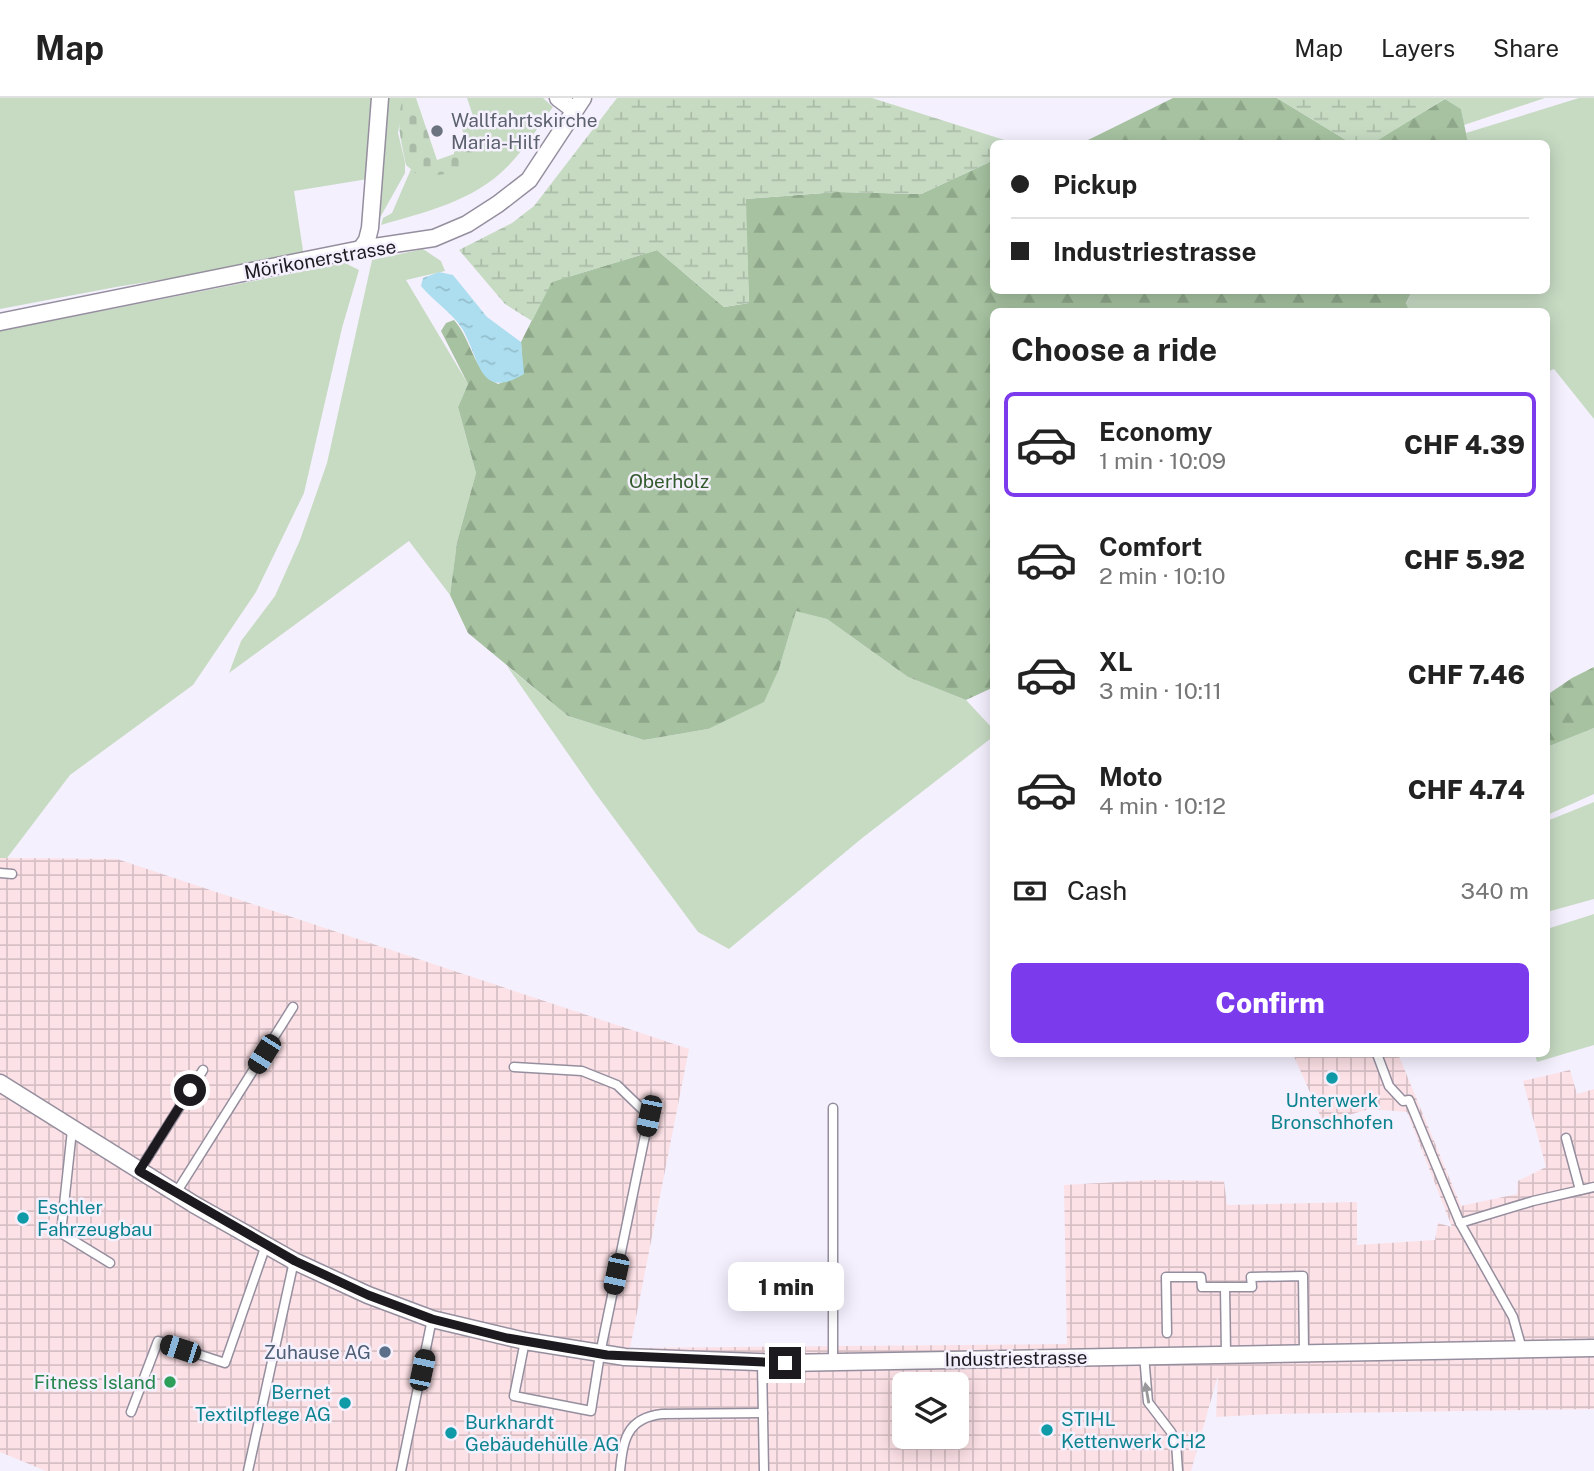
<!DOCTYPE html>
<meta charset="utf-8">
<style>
body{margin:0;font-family:"Public Sans",sans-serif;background:#f2f2f2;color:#222;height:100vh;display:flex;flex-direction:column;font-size:26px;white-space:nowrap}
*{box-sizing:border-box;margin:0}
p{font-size:23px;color:#767676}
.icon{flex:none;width:38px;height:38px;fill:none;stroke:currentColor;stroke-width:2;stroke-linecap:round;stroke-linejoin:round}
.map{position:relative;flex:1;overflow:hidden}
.panel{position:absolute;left:990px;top:210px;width:560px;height:749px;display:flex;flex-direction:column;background:#fff;border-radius:10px;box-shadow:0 4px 18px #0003}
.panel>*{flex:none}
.hud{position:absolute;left:990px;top:42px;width:560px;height:154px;border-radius:10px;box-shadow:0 4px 18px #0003;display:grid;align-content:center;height:154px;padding:0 21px;background:#fff}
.controls{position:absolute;left:892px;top:1274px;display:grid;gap:14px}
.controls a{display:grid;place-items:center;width:77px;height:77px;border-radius:10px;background:#fff;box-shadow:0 4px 18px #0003;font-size:35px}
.end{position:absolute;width:32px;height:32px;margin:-16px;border:9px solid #1c191f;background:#fff;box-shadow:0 0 0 4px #fff}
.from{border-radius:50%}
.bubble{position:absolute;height:49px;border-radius:10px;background:#fff;box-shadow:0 4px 18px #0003;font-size:23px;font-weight:800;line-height:49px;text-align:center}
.car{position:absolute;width:21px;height:42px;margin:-21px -10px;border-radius:9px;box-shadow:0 0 5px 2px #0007;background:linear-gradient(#222 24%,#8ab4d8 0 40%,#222 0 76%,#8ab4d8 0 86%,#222 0)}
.hud b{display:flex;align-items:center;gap:24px;height:66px;font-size:26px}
.hud b+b{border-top:2px solid #e0e0e0}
.hud i{width:18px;height:18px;background:#222}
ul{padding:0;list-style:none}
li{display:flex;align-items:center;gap:21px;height:105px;margin:0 14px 10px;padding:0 7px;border:4px solid transparent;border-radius:10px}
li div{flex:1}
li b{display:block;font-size:26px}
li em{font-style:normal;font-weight:800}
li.selected{border-color:#7c3aed}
li>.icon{width:63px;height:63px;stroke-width:1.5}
h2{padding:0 21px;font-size:32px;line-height:84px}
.pay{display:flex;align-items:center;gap:18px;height:77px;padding:0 21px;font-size:26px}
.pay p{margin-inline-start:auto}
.primary-button{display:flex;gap:14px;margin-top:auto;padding:14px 21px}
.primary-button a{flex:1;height:80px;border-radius:10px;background:#7c3aed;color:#fff;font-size:28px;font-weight:800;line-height:80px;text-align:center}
header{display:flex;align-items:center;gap:42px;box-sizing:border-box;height:98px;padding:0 35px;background:#fff;border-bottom:2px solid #e0e0e0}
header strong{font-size:33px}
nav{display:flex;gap:38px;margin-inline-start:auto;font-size:24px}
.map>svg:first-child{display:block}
.industrial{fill:url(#industrial-grid);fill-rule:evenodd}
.grass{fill:#c7dbc3}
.forest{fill:url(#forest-firs)}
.wetland{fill:url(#wetland-marsh)}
.cemetery{fill:url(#cemetery-stones)}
.water{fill:url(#water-ripples)}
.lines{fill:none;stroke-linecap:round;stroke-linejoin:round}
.service-casing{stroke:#958e9e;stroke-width:11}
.minor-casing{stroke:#958e9e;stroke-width:19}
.service{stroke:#fff;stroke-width:8}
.minor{stroke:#fff;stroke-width:16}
.oneway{fill:#99989a}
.route{stroke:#1c191f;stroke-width:9}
.worship-dot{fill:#6b7280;stroke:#f5f0fe;stroke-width:2.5}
.culture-dot{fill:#0f9aa8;stroke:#f5f0fe;stroke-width:2.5}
.service-dot{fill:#5c6f8a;stroke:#f5f0fe;stroke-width:2.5}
.leisure-dot{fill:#2e9e5b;stroke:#f5f0fe;stroke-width:2.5}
.labels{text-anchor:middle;stroke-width:5;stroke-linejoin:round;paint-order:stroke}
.worship-label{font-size:19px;fill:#5b616d;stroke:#f5f0fe;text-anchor:start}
.street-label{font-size:19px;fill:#1c191f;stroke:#f5f0fe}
.park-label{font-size:19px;fill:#335a2c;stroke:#f5f0fe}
.culture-label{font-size:19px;fill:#0d838f;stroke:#f5f0fe;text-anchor:start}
.service-label{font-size:19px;fill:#4e5e75;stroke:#f5f0fe;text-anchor:end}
.leisure-label{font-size:19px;fill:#27864d;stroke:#f5f0fe;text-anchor:end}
</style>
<header>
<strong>Map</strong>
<nav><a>Map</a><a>Layers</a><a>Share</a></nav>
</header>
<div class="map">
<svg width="1594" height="1373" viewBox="0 0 1594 1373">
<defs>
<pattern id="industrial-grid" width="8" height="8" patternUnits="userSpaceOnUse" patternTransform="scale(1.75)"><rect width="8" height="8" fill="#fce1e6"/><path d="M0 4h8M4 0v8" fill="none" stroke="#d7c0c5"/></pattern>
<pattern id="forest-firs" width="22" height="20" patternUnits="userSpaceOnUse" patternTransform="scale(1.75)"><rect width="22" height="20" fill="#a6c2a0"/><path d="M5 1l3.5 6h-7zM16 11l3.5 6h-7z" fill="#8ea689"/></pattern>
<pattern id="wetland-marsh" width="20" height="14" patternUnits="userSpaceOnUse" patternTransform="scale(1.75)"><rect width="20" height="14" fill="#c7dbc3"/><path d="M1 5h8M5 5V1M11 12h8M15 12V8" fill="none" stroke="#aabba7"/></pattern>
<pattern id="cemetery-stones" width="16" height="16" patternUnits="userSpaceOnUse" patternTransform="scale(1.75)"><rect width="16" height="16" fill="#c7dbc3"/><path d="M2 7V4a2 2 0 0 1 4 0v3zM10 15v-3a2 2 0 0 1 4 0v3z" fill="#aabba7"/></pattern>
<pattern id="water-ripples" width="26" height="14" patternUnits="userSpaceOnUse" patternTransform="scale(1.75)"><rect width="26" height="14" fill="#addeef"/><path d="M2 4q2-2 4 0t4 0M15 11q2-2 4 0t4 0" fill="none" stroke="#94becc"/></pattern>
</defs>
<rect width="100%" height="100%" fill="#f5f0fe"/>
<path class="industrial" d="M0,760l117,1 572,190 -59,299 437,-4 -3,-159 90,-5 70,1 3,24 130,-3v43l78,-5 3,-17 14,4 -45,-115 -37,-3 -47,13 -30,-68h105l63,152 56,-12 1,-13 28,-14 -23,-86 47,-11 7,24 17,-5v320l-323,5 -55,3 2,-42 -27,96h-1145l-46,-19zM905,1286h52v53h-52z"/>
<g class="grass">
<path d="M0,0h371l-3,81 -74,12 10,66 -188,30 -116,22z"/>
<path d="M385,0h19l-6,35 7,29v11l-28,50z"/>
<path d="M467,0h76l10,9c-15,20 -29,43 -46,60 -33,34 -82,45 -126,58l2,-7 9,-5 19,-44 9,7 55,-23 -3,-28 3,-3z"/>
<path d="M1446,0h99l-81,27 -3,-16 -16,-10z"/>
<path d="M1579,0h15v321l-40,-50 -7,3v-60l-138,-1 -3,-7 6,-13 135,-1v-146l-79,-1 -2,-10z"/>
<path d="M423,151l18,12 4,10 -39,9 62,104 -10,23 18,66 -19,69 -7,53 -41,-54 -180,132 12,-32 34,-45 25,-56 27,-77 45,-203z"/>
<path d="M345,165l14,7 -17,58 -38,165 -48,99 -63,93 -123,90 -63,83h-7v-527z"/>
<path d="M796,512l31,9 81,58 58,23 28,30v6l-133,103 -132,110 -31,-17 -102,-138 -89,-128 61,50 76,24 64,-11 71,-60z"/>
<path d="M1594,630v66l-47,21v-68z"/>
<path d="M1594,704v97l-47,13v-91z"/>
<path d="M1594,816v131l-57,17 -2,-8h12v-125z"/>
</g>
<g class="forest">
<path d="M1173,0h104l74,45 -271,1z"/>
<path d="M1445,1l16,10 7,34h-96z"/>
<path d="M994,62v130l418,1 -6,12 3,8 -415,1v375l-28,13 -58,-23 -81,-58 -31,-8 -17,58 -15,33 -56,27 -64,11 -76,-24 -100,-83 -18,-38 7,-53 19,-69 -18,-66 10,-23 -27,-53 5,-8 8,-3c18,20 19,52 44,64l25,-10 -2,-32 30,-60 106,-32 67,57 25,-4 -4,-104 92,-7 84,2z"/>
<path d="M1594,569v61l-47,19v-52l25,-17z"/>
</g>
<g class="wetland">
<path d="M617,0h255l142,45 -20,1v16l-73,34 -84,-2 -91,7 3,104 -25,4 -67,-57 -105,32 -20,39 -27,-17 -46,-54 53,-27 22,-17z"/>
<path d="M1277,0h169l-74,46 -21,-1z"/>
</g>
<path class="cemetery" d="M404,0h12l21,62 17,-6v-4l13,-5 -5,-16 10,-4 3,28c-18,22 -28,21 -55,24l-14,-12c-4,-21 -12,-47 -2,-67z"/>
<path class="water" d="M439,174l14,3 34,42 34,25 3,32c-45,27 -44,-14 -61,-44 -10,-17 -30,-29 -42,-44l2,-8z"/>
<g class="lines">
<defs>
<g id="service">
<path d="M0,775l12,1"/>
<path d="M1377,956l12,32 14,15 6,-1 51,123 53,94 9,32"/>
<path d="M514,969l68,4 35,14 32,31 -49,238 -9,57 -77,-15 11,-55"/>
<path d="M72,1032l-11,103 49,30"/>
<path d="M1566,1040l14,52"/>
<path d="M139,1073l64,-101"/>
<path d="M176,1095l117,-186"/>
<path d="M1460,1125l73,-22 61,-14"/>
<path d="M1225,1189l1,67"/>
<path d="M1167,1235l-1,-56h35l1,10h50l-1,-10 52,-1 1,76"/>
<path d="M1144,1257l4,47 23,30 5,11 2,28"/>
<path d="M833,1264v-254"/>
<path d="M762,1265l2,108"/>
<path d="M131,1314l27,-71 67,22 41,-118"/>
<path d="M248,1373l46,-210"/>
<path d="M401,1373l31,-152"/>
<path d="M620,1373c3,-30 6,-53 42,-57l101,-1"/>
</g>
<g id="minor">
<path d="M558,0l16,12"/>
<path d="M361,151l6,-9 3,-12 10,-130"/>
<path d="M0,224l361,-73 73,-11 33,-14 31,-20 31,-24 54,-82"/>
<path d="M0,985l195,122 99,56 74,34 64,24 93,22 100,16 160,6 809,-15"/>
</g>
</defs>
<use href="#service" class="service-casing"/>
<use href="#minor" class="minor-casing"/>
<use href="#service" class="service"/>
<use href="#minor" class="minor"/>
</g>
<defs><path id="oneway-solid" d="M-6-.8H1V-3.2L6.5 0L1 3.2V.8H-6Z" transform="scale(1.75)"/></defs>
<use class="oneway" href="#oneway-solid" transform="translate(1147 1295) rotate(-100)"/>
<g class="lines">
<path class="route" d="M190,992l-51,81 156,90 73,34 64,24 75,19 100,17 178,8"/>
</g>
<circle class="worship-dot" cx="437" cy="33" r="7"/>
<g class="culture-dot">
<circle cx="1332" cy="980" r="7"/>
<circle cx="23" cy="1120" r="7"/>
<circle cx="345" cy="1305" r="7"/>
<circle cx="1047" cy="1332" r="7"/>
<circle cx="451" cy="1335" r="7"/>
</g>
<circle class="service-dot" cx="385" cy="1254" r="7"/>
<circle class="leisure-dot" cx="170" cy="1284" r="7"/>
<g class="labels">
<g class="worship-label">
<text x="451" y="29">Wallfahrtskirche<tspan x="451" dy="22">Maria-Hilf</tspan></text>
</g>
<g class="street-label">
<text transform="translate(320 161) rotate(-10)" y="7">Mörikonerstrasse</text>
<text transform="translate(1016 1260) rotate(-1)" y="7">Industriestrasse</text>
</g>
<g class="park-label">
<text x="669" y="390">Oberholz</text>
</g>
<g class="culture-label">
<text x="1332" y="1009" text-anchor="middle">Unterwerk<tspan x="1332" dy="22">Bronschhofen</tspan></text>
<text x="37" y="1116">Eschler<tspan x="37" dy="22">Fahrzeugbau</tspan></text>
<text x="331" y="1301" text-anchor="end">Bernet<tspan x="331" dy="22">Textilpflege AG</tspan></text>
<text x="1061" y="1328">STIHL<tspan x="1061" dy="22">Kettenwerk CH2</tspan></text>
<text x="465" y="1331">Burkhardt<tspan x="465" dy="22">Gebäudehülle AG</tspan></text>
</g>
<g class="service-label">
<text x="371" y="1261">Zuhause AG</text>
</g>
<g class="leisure-label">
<text x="156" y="1291">Fitness Island</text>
</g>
</g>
</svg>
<div class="controls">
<a><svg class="icon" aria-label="layers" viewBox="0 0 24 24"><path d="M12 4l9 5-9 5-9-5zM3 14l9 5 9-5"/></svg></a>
</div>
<i class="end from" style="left:190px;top:992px"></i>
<i class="end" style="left:785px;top:1265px"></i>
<div class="bubble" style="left:728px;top:1164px;width:116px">1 min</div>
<i class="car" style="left:264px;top:956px;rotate:212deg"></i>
<i class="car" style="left:649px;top:1018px;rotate:192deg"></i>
<i class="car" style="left:616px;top:1176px;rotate:192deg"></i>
<i class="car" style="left:180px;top:1251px;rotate:288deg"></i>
<i class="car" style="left:422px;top:1272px;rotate:12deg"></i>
<div class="hud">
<b><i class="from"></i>Pickup</b>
<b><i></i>Industriestrasse</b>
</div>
<section class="panel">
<h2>Choose a ride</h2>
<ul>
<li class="selected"><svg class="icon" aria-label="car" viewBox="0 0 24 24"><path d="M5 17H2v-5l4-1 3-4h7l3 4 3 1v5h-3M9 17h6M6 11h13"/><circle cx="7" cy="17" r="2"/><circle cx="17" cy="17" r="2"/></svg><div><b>Economy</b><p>1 min · 10:09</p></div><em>CHF 4.39</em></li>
<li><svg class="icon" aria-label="car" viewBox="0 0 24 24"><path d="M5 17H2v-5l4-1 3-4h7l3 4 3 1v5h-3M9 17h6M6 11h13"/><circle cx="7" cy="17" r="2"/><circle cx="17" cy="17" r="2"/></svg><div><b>Comfort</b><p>2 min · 10:10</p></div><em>CHF 5.92</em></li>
<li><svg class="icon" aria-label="car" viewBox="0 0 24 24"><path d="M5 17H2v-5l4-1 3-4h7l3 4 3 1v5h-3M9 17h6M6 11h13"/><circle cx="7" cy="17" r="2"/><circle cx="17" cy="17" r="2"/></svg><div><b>XL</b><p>3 min · 10:11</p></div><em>CHF 7.46</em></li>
<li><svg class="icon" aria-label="car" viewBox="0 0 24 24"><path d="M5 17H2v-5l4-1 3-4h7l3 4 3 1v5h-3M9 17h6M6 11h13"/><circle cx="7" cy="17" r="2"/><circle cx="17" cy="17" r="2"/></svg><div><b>Moto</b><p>4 min · 10:12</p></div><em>CHF 4.74</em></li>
</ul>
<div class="pay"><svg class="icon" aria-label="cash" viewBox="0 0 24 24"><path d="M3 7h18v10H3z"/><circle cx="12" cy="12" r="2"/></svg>Cash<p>340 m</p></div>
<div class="primary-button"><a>Confirm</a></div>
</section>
</div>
